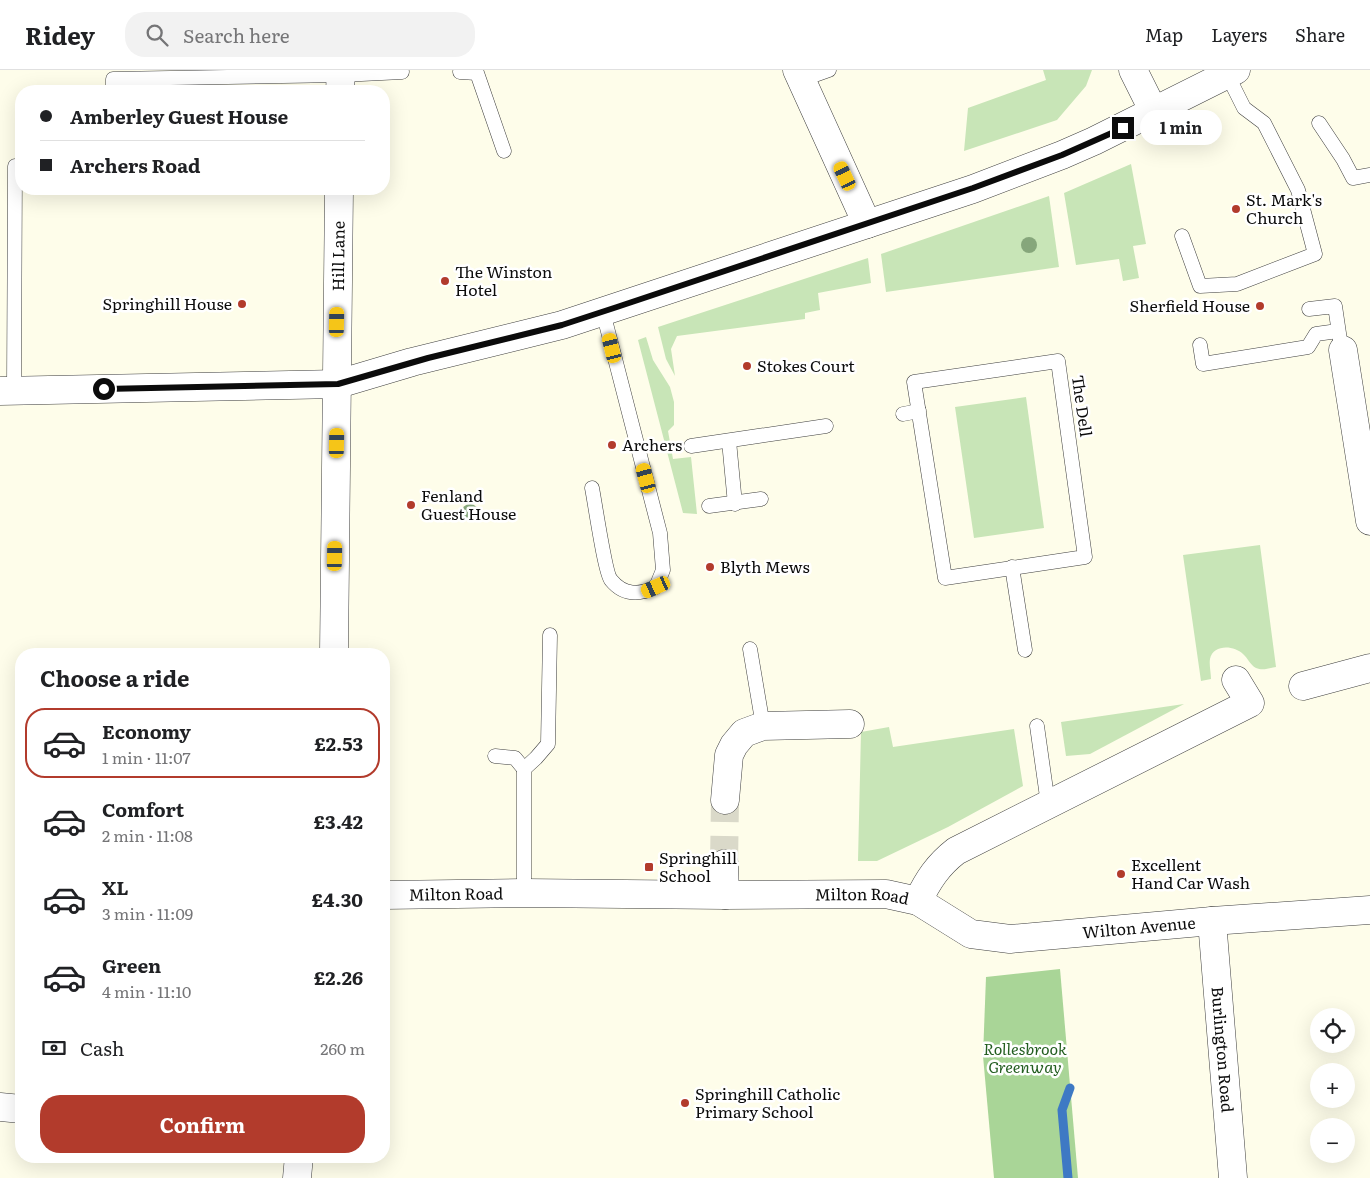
<!DOCTYPE html>
<meta charset="utf-8">
<style>
body{margin:0;font-family:Literata,serif;background:#f2f2f2;color:#202124;height:100vh;display:flex;flex-direction:column;font-size:19px;white-space:nowrap}
*{box-sizing:border-box;margin:0}
p{font-size:16px;color:#757577}
.icon{flex:none;width:28px;height:28px;fill:none;stroke:currentColor;stroke-width:2;stroke-linecap:round;stroke-linejoin:round}
.map{position:relative;flex:1;overflow:hidden}
.drawer{position:absolute;left:15px;top:578px;width:375px;height:515px;display:flex;flex-direction:column;background:#fff;border-radius:20px;box-shadow:0 5px 20px #0002}
.drawer>*{flex:none}
.top-card{position:absolute;left:15px;top:15px;width:375px;height:110px;border-radius:20px;box-shadow:0 5px 20px #0002;display:grid;align-content:center;height:110px;padding:0 25px;background:#fff}
.fabs{position:absolute;left:1310px;top:938px;display:grid;gap:10px}
.fabs a{display:grid;place-items:center;width:45px;height:45px;border-radius:50%;background:#fff;box-shadow:0 5px 20px #0002;font-size:25px}
.end{position:absolute;width:22px;height:22px;margin:-11px;border:6px solid #0b0b0b;background:#fff;box-shadow:0 0 0 2px #fff}
.from{border-radius:50%}
.bubble{position:absolute;height:35px;border-radius:18px;background:#fff;box-shadow:0 5px 20px #0002;font-size:16px;font-weight:700;line-height:35px;text-align:center}
.car{position:absolute;width:15px;height:30px;margin:-15px -8px;border-radius:6px;box-shadow:0 0 4px 1px #0007;background:linear-gradient(#f5c518 24%,#345 0 40%,#f5c518 0 76%,#345 0 86%,#f5c518 0)}
.top-card b{display:flex;align-items:center;gap:18px;height:48px;font-size:19px}
.top-card b+b{border-top:1px solid #e0e0e0}
.top-card i{width:12px;height:12px;background:#202124}
ul{padding:0;list-style:none}
li{display:flex;align-items:center;gap:15px;height:70px;margin:0 10px 8px;padding:0 15px;border:2px solid transparent;border-radius:20px}
li div{flex:1}
li b{display:block;font-size:19px}
li em{font-style:normal;font-weight:700}
li.selected{border-color:#b23b2c}
li>.icon{width:45px;height:45px;stroke-width:1.5}
h2{padding:0 25px;font-size:22px;line-height:60px}
.pay{display:flex;align-items:center;gap:12px;height:55px;padding:0 25px;font-size:19px}
.pay p{margin-inline-start:auto}
.action{display:flex;gap:10px;margin-top:auto;padding:10px 25px}
.action a{flex:1;height:58px;border-radius:20px;background:#b23b2c;color:#fff;font-size:20px;font-weight:700;line-height:58px;text-align:center}
header{display:flex;align-items:center;gap:30px;box-sizing:border-box;height:70px;padding:0 25px;background:#fff;border-bottom:1px solid #e0e0e0}
header strong{font-size:24px}
nav{display:flex;gap:28px;margin-inline-start:auto;font-size:18px}
.search{width:350px;height:45px;background:#f2f2f2;display:flex;align-items:center;gap:12px;box-sizing:border-box;padding:0 18px;border-radius:20px;color:#757577;font-size:19px}
.map>svg:first-child{display:block}
.green{fill:#c8e5b7}
.forest{fill:#a9d597}
.lines{fill:none;stroke-linecap:round;stroke-linejoin:round}
.stream{stroke:#3e79c4;stroke-width:9}
.minor-tunnel{stroke:#dad9c9;stroke-width:28;stroke-dasharray:28 14;stroke-linecap:butt}
.service-casing{stroke:#3e3e3e;stroke-width:15}
.minor-casing{stroke:#3e3e3e;stroke-width:29}
.tertiary-casing{stroke:#3e3e3e;stroke-width:29}
.service{stroke:#fff;stroke-width:14}
.minor{stroke:#fff;stroke-width:28}
.tertiary{stroke:#fff;stroke-width:28}
.tree{fill:#86a67b}
.route{stroke:#0b0b0b;stroke-width:6}
.poi-dot{fill:#b23b2c;stroke:#fff;stroke-width:2}
.labels{text-anchor:middle;stroke-width:5;stroke-linejoin:round;paint-order:stroke}
.poi-label{font-size:16px;fill:#0b0b0b;stroke:#fff;text-anchor:start}
.street-label{font-size:16px;fill:#0b0b0b;stroke:#fff}
.park-label{font-size:16px;font-style:italic;fill:#235e20;stroke:#fff}
</style>
<header>
<strong>Ridey</strong>
<div class="search"><svg class="icon" aria-label="search" viewBox="0 0 24 24"><circle cx="10" cy="10" r="6"/><path d="M15 15l6 6"/></svg>Search here</div>
<nav><a>Map</a><a>Layers</a><a>Share</a></nav>
</header>
<div class="map">
<svg width="1370" height="1108" viewBox="0 0 1370 1108">
<rect width="100%" height="100%" fill="#fefdea"/>
<g class="green">
<path d="M1043,0h49l-6,16 -29,34 -93,31 4,-43 78,-28z"/>
<path d="M1131,94l15,80 -13,2 6,32 -16,3 -4,-22 -43,6 -12,-72z"/>
<path d="M1049,126l10,71 -173,25 -5,-38z"/>
<path d="M868,188l3,25 -53,10 2,17 -15,3v6l-128,17 -6,13 4,27 -9,-17 -8,-32z"/>
<path d="M646,267l7,23 17,27 4,15v23l-6,6 5,28 18,-2 6,57 -14,-1 -45,-173z"/>
<path d="M1026,327l18,131 -70,10 -19,-131z"/>
<path d="M1260,475l16,122c-7,1 -13,4 -20,1 -6,-3 -8,-10 -13,-14 -9,-9 -30,-10 -33,5 -1,6 1,14 1,20l-10,2 -18,-126z"/>
<path d="M1184,634l-94,50 -24,2 -5,-34z"/>
<path d="M889,657l4,20 121,-18 9,57 -75,41 -71,34h-19l3,-129z"/>
</g>
<path class="forest" d="M1060,899l18,209h-84l-11,-122 3,-79z"/>
<g class="lines">
<path class="stream" d="M1068,1108l-6,-68 8,-22"/>
<path class="minor-tunnel" d="M724,794l1,-64"/>
<defs>
<g id="service">
<path d="M460,2l17,1 27,78"/>
<path d="M801,10l28,-10"/>
<path d="M113,21v-12l228,-4 61,-3"/>
<path d="M1319,53l24,36 10,19 17,-3"/>
<path d="M1182,166l18,50 37,-2 78,-30 -17,-64 -34,-67 -20,-15 -17,-34"/>
<path d="M1309,239l26,-3 5,34"/>
<path d="M1200,275l3,19 105,-17 8,-13 22,-3"/>
<path d="M1058,291l27,196 -140,21 -31,-196z"/>
<path d="M14,320l1,-224"/>
<path d="M903,344l16,-3"/>
<path d="M729,371l6,63"/>
<path d="M691,376l135,-20"/>
<path d="M592,418c3,15 13,85 19,92 13,16 28,15 45,7l7,-17 -3,-37 -57,-221"/>
<path d="M709,436l52,-7"/>
<path d="M1012,497l13,83"/>
<path d="M750,579l13,77"/>
<path d="M1037,656l11,78"/>
<path d="M495,686l20,2 9,11"/>
<path d="M524,823v-124l12,-11 12,-14 2,-109"/>
</g>
<g id="minor">
<path d="M797,0l70,154"/>
<path d="M1133,0l21,42"/>
<path d="M1343,280l27,171"/>
<path d="M1303,616l67,-18"/>
<path d="M725,730l4,-45 5,-10 10,-12 19,-7 87,-2"/>
<path d="M724,794l1,31"/>
<path id="s1" d="M384,825l140,-2 201,2 161,-1 32,7 53,33 39,5 202,-18 158,-11"/>
<path d="M918,831c10,-21 20,-36 38,-50l294,-148 -14,-23"/>
<path id="s2" d="M1212,851l21,257"/>
<path d="M0,1037l21,2"/>
</g>
<g id="tertiary">
<path d="M340,21l1,-21"/>
<path d="M0,321l338,-7 74,-22 150,-37 411,-136 89,-34 32,-14 142,-71"/>
<path id="s3" d="M334,584l5,-465"/>
<path d="M297,1108l2,-22"/>
</g>
</defs>
<use href="#service" class="service-casing"/>
<use href="#minor" class="minor-casing"/>
<use href="#tertiary" class="tertiary-casing"/>
<use href="#service" class="service"/>
<use href="#minor" class="minor"/>
<use href="#tertiary" class="tertiary"/>
</g>
<g class="tree">
<circle cx="1029" cy="175" r="8"/>
<circle cx="470" cy="442" r="8"/>
</g>
<g class="lines">
<path class="route" d="M104,319l234,-5 90,-26 134,-33 55,-18 356,-119 89,-33 61,-27"/>
</g>
<g class="poi-dot">
<circle cx="1236" cy="139" r="5"/>
<circle cx="445" cy="211" r="5"/>
<circle cx="242" cy="234" r="5"/>
<circle cx="1260" cy="236" r="5"/>
<circle cx="747" cy="296" r="5"/>
<circle cx="612" cy="375" r="5"/>
<circle cx="411" cy="435" r="5"/>
<circle cx="710" cy="497" r="5"/>
<rect x="644" y="792" width="10" height="10" rx="2.5"/>
<circle cx="1121" cy="804" r="5"/>
<circle cx="685" cy="1033" r="5"/>
</g>
<g class="labels">
<g class="poi-label">
<text x="1246" y="136">St. Mark's<tspan x="1246" dy="18">Church</tspan></text>
<text x="455" y="208">The Winston<tspan x="455" dy="18">Hotel</tspan></text>
<text x="232" y="240" text-anchor="end">Springhill House</text>
<text x="1250" y="242" text-anchor="end">Sherfield House</text>
<text x="757" y="302">Stokes Court</text>
<text x="622" y="381">Archers</text>
<text x="421" y="432">Fenland<tspan x="421" dy="18">Guest House</tspan></text>
<text x="720" y="503">Blyth Mews</text>
<text x="659" y="794">Springhill<tspan x="659" dy="18">School</tspan></text>
<text x="1131" y="801">Excellent<tspan x="1131" dy="18">Hand Car Wash</tspan></text>
<text x="695" y="1030">Springhill Catholic<tspan x="695" dy="18">Primary School</tspan></text>
</g>
<g class="street-label">
<text dy="6" stroke="none"><textPath href="#s3" startOffset="398">Hill Lane</textPath></text>
<text transform="translate(1082 336) rotate(82)" y="6">The Dell</text>
<text dy="6" stroke="none"><textPath href="#s1" startOffset="72">Milton Road</textPath></text>
<text dy="6" stroke="none"><textPath href="#s1" startOffset="478">Milton Road</textPath></text>
<text dy="6" stroke="none"><textPath href="#s1" startOffset="766">Wilton Avenue</textPath></text>
<text dy="6" stroke="none"><textPath href="#s2" startOffset="129">Burlington Road</textPath></text>
</g>
<g class="park-label">
<text x="1025" y="985">Rollesbrook<tspan x="1025" dy="18">Greenway</tspan></text>
</g>
</g>
</svg>
<div class="fabs">
<a><svg class="icon" aria-label="locate" viewBox="0 0 24 24"><circle cx="12" cy="12" r="6"/><path d="M12 2v4M12 18v4M2 12h4M18 12h4"/></svg></a>
<a>+</a>
<a>−</a>
</div>
<i class="end from" style="left:104px;top:319px"></i>
<i class="end" style="left:1123px;top:58px"></i>
<div class="bubble" style="left:1140px;top:40px;width:82px">1 min</div>
<i class="car" style="left:845px;top:106px;rotate:335deg"></i>
<i class="car" style="left:337px;top:252px;rotate:1deg"></i>
<i class="car" style="left:612px;top:278px;rotate:346deg"></i>
<i class="car" style="left:337px;top:373px;rotate:1deg"></i>
<i class="car" style="left:646px;top:408px;rotate:345deg"></i>
<i class="car" style="left:335px;top:486px;rotate:1deg"></i>
<i class="car" style="left:656px;top:517px;rotate:246deg"></i>
<div class="top-card">
<b><i class="from"></i>Amberley Guest House</b>
<b><i></i>Archers Road</b>
</div>
<section class="drawer">
<h2>Choose a ride</h2>
<ul>
<li class="selected"><svg class="icon" aria-label="car" viewBox="0 0 24 24"><path d="M5 17H2v-5l4-1 3-4h7l3 4 3 1v5h-3M9 17h6M6 11h13"/><circle cx="7" cy="17" r="2"/><circle cx="17" cy="17" r="2"/></svg><div><b>Economy</b><p>1 min · 11:07</p></div><em>£2.53</em></li>
<li><svg class="icon" aria-label="car" viewBox="0 0 24 24"><path d="M5 17H2v-5l4-1 3-4h7l3 4 3 1v5h-3M9 17h6M6 11h13"/><circle cx="7" cy="17" r="2"/><circle cx="17" cy="17" r="2"/></svg><div><b>Comfort</b><p>2 min · 11:08</p></div><em>£3.42</em></li>
<li><svg class="icon" aria-label="car" viewBox="0 0 24 24"><path d="M5 17H2v-5l4-1 3-4h7l3 4 3 1v5h-3M9 17h6M6 11h13"/><circle cx="7" cy="17" r="2"/><circle cx="17" cy="17" r="2"/></svg><div><b>XL</b><p>3 min · 11:09</p></div><em>£4.30</em></li>
<li><svg class="icon" aria-label="car" viewBox="0 0 24 24"><path d="M5 17H2v-5l4-1 3-4h7l3 4 3 1v5h-3M9 17h6M6 11h13"/><circle cx="7" cy="17" r="2"/><circle cx="17" cy="17" r="2"/></svg><div><b>Green</b><p>4 min · 11:10</p></div><em>£2.26</em></li>
</ul>
<div class="pay"><svg class="icon" aria-label="cash" viewBox="0 0 24 24"><path d="M3 7h18v10H3z"/><circle cx="12" cy="12" r="2"/></svg>Cash<p>260 m</p></div>
<div class="action"><a>Confirm</a></div>
</section>
</div>
